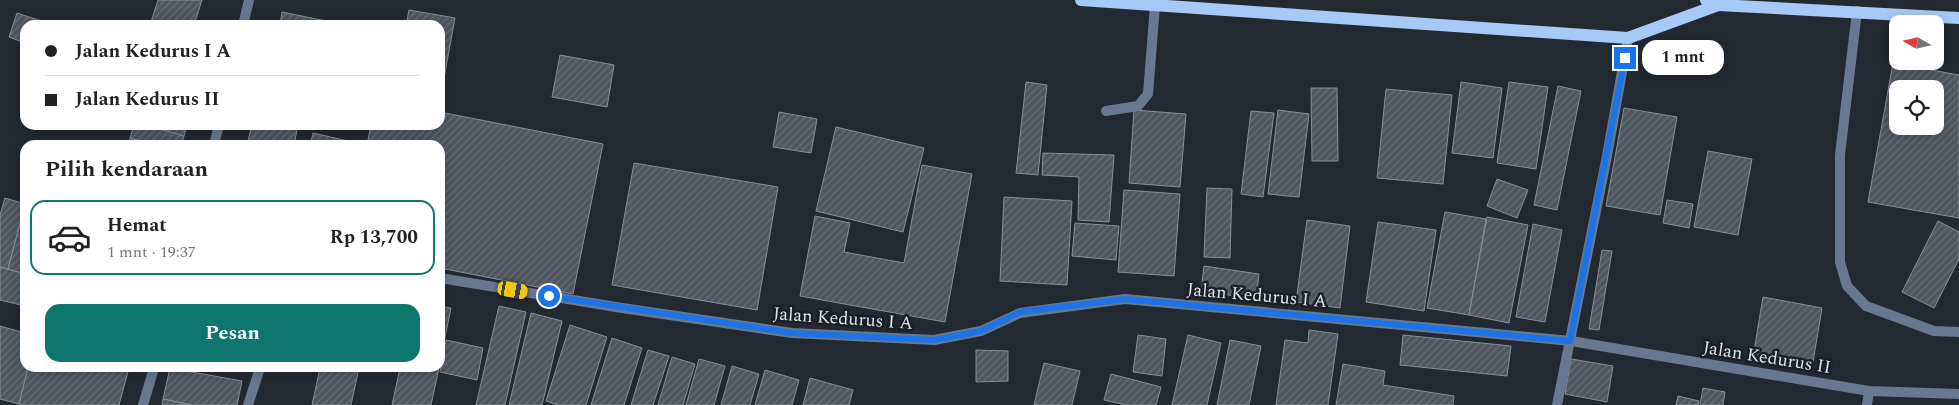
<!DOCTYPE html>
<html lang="id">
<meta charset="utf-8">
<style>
body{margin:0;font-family:Spectral,serif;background:#f6f6f6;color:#222;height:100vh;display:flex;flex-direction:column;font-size:19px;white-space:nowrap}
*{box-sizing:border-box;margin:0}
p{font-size:16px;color:#767676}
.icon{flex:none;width:28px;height:28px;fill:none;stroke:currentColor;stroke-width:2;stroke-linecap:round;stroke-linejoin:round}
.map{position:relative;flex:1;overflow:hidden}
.sheet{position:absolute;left:20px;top:140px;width:425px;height:232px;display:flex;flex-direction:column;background:#fff;border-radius:15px;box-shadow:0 2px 12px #0003}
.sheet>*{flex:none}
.top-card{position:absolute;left:20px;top:20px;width:425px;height:110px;border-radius:15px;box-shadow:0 2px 12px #0003;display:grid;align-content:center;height:110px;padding:0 25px;background:#fff}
.needle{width:32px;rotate:279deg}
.fabs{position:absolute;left:1889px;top:15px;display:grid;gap:10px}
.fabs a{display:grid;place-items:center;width:55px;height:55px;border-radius:10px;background:#fff;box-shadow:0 2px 12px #0003;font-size:25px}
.end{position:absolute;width:22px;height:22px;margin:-11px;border:6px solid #1a73e8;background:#fff;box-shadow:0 0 0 2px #fff}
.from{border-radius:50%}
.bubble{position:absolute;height:35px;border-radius:15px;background:#fff;box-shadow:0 2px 12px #0003;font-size:16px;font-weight:700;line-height:35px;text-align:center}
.car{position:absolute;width:15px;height:30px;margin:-15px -8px;border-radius:6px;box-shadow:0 0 4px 1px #0007;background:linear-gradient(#f5c518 24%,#345 0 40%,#f5c518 0 76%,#345 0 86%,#f5c518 0)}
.top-card b{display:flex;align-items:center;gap:18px;height:48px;font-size:19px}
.top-card b+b{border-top:1px solid #e0e0e0}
.top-card i{width:12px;height:12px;background:#222}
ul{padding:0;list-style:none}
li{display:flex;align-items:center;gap:15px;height:75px;margin:0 10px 8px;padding:0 15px;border:2px solid transparent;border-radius:15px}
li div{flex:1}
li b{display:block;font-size:19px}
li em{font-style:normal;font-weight:700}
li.on{border-color:#0f766e}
li>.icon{width:45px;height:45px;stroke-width:1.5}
h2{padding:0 25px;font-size:22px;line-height:60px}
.button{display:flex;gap:10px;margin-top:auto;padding:10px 25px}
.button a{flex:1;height:58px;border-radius:15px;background:#0f766e;color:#fff;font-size:20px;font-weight:700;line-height:58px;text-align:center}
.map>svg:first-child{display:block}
.building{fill:url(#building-hatch);stroke:#898f99;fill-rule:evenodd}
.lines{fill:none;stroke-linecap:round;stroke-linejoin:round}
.lane{stroke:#67788f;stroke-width:10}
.street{stroke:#67788f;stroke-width:10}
.primary{stroke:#a6c9f8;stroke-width:12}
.route{stroke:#1a73e8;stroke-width:6}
.labels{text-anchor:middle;stroke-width:5;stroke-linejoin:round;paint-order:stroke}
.street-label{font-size:18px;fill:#e0e4e9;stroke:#1a1f26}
</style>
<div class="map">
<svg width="1959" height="405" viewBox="0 0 1959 405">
<defs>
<pattern id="building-hatch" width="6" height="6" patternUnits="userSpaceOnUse" patternTransform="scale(1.25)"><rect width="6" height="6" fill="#4f565e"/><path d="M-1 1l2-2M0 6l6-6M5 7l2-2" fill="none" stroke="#686e75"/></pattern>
</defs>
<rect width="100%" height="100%" fill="#232930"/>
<g class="building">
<path d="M158,0h44l-8,25h-44z"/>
<path d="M409,10l46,8 -15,82v-75h-34z"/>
<path d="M282,12l64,13h-66z"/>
<path d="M17,13l37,12h-29v18l-16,-6z"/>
<path d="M560,55l54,10 -7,42 -55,-10z"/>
<path d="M1893,63l66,12v143l-91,-16zM1898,89h37v37h-37z"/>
<path d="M1026,82l21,3 -9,90 -22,-2z"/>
<path d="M1461,82l41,6 -9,70 -41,-5z"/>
<path d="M1509,82l39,5 -12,82 -39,-6z"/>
<path d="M1558,86l23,5 -24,119 -23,-5z"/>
<path d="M1311,88h26l1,73h-26z"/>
<path d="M1386,89l66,6 -9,89 -66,-6z"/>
<path d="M1624,108l53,9 -17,98 -54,-9z"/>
<path d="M1134,110l52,4 -6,73 -51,-4z"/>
<path d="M1278,110l31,4 -10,83 -31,-3z"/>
<path d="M1251,111l23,2 -11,84 -22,-3z"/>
<path d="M440,112l163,32 -30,150 -133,-26v-123h-73l4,-20h69z"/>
<path d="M779,112l38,7 -6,34 -38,-6z"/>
<path d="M134,125h12l38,11 -3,9h-26l-25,-7z"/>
<path d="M146,125h41l-3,11z"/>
<path d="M252,125h46l-4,20h-47z"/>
<path d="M836,127l88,21 -21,84 -87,-21z"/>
<path d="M313,133l35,8v4h-38z"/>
<path d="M130,138l25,7h-27z"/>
<path d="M1708,151l44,8 -14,76 -44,-8z"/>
<path d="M1043,153l71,2 -5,67 -31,-2 1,-43 -37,-2z"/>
<path d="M634,163l144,24 -21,123 -145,-25z"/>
<path d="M922,165l50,9 -27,148 -145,-26 15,-80 35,7 -6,29 60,11z"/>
<path d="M1497,179l31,11 -11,28 -30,-12z"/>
<path d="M1207,188l25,1 -2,69 -26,-1z"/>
<path d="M1124,190l56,4 -6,82 -56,-4z"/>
<path d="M1004,197l68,4 -5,84 -67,-4z"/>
<path d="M5,198l20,6 -17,65 -8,-2v-52z"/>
<path d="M1667,200l26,4 -4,24 -26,-5z"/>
<path d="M25,205v69l-17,-5z"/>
<path d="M1445,212l41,7 -17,96 -42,-7z"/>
<path d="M1487,217l41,8 -19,98 -40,-8z"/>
<path d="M1307,220l43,6 -10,82 -44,-6z"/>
<path d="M1938,221l21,11v27l-25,49 -32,-16z"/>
<path d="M1378,222l58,8 -12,81 -58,-9z"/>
<path d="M1075,223l44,3 -3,34 -44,-4z"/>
<path d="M1533,224l29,6 -17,92 -29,-5z"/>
<path d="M1602,250l10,1 -13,79 -10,-1z"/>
<path d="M1204,266l55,8 -3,25 -55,-8z"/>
<path d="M0,267l25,7v32l-25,-6z"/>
<path d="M1763,297l59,11 -10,60 -59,-11z"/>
<path d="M440,306l11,2 -11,54z"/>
<path d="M499,306l27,6 -21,93h-29z"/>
<path d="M531,313l31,8 -20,84h-33z"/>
<path d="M570,325l37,12 -21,68h-28l-12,-4z"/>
<path d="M0,326l25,7v35h3l-9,36 -19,-5z"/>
<path d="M1309,330l29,4 -10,71h-52l9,-65 23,3z"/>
<path d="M1138,335l28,4 -4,37 -29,-4z"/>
<path d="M1188,335l33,8 -14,62h-35z"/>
<path d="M1403,335l108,11 -4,30 -107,-11z"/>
<path d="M612,338l30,10 -18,57h-33z"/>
<path d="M446,340l37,8 -6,32 -37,-8z"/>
<path d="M1230,340l31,6 -12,59h-32z"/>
<path d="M648,350l21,6 -16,49h-22z"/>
<path d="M976,350l32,1v30l-32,1z"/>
<path d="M672,357l23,7 -12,41h-25z"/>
<path d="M699,359l26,7 -11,39h-28z"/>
<path d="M1571,359l42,7 -6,36 -42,-8z"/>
<path d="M1044,363l36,8 -8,34h-38z"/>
<path d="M1343,364l42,7 -2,14 71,11 -1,9h-117z"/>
<path d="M732,366l27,8 -9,31h-29z"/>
<path d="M28,368h101l-10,37h-96l-4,-1z"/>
<path d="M170,368l72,13 -5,24h-45l-29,-6z"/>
<path d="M320,368h39l-8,37h-39z"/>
<path d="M400,368h39l-8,37h-39z"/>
<path d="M765,370l34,10 -7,25h-37z"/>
<path d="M1111,374l50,13 -5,18h-30l-22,-5z"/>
<path d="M810,378l43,12 -4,15h-46z"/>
<path d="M1703,388l22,4 -2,13h-23z"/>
<path d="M1678,396l21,5 -1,4h-22z"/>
<path d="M163,399l29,6h-30z"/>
</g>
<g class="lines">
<g class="lane">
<path d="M1857,11l-17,144v107l7,24 19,20 68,25 25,1"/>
<path d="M1106,111l32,-5 10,-12 7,-89"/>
</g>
<g class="street">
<path d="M243,25l6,-25"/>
<path d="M214,145l5,-20"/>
<path d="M440,278l182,30 170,25 142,7 47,-9 39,-18 105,-14 446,42 298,50 90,3"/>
<path d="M143,405l11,-37"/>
<path d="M248,405l12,-37"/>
<path d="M1557,405l50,-249 21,-118"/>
<path d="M1867,405l2,-14"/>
</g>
<g class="primary">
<path d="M1081,0l547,38 90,-33"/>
<path d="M1706,0l12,5 241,13"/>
</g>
</g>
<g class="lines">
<path class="route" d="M549,296l243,37 142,7 47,-9 39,-19 105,-13 445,42 55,-283"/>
</g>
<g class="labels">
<g class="street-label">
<text transform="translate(1257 295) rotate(5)" y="6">Jalan Kedurus I A</text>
<text transform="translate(843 318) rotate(4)" y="6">Jalan Kedurus I A</text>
<text transform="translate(1767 357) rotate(9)" y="6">Jalan Kedurus II</text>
</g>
</g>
</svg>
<div class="fabs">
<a><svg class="needle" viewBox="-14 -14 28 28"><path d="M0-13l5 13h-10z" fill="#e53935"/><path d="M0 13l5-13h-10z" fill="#767676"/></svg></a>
<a><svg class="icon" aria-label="locate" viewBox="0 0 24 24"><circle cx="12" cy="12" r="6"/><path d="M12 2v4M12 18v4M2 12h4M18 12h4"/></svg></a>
</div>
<i class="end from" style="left:549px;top:296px"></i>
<i class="end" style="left:1625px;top:58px"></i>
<div class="bubble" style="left:1642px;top:40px;width:82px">1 mnt</div>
<i class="car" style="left:513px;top:290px;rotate:100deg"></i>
<div class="top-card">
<b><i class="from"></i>Jalan Kedurus I A</b>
<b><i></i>Jalan Kedurus II</b>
</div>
<section class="sheet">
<h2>Pilih kendaraan</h2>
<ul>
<li class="on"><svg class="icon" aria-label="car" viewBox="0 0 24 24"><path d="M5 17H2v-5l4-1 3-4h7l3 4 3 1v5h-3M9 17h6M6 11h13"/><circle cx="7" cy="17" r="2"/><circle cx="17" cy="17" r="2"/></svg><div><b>Hemat</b><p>1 mnt · 19:37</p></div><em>Rp 13,700</em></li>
</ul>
<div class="button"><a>Pesan</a></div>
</section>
</div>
